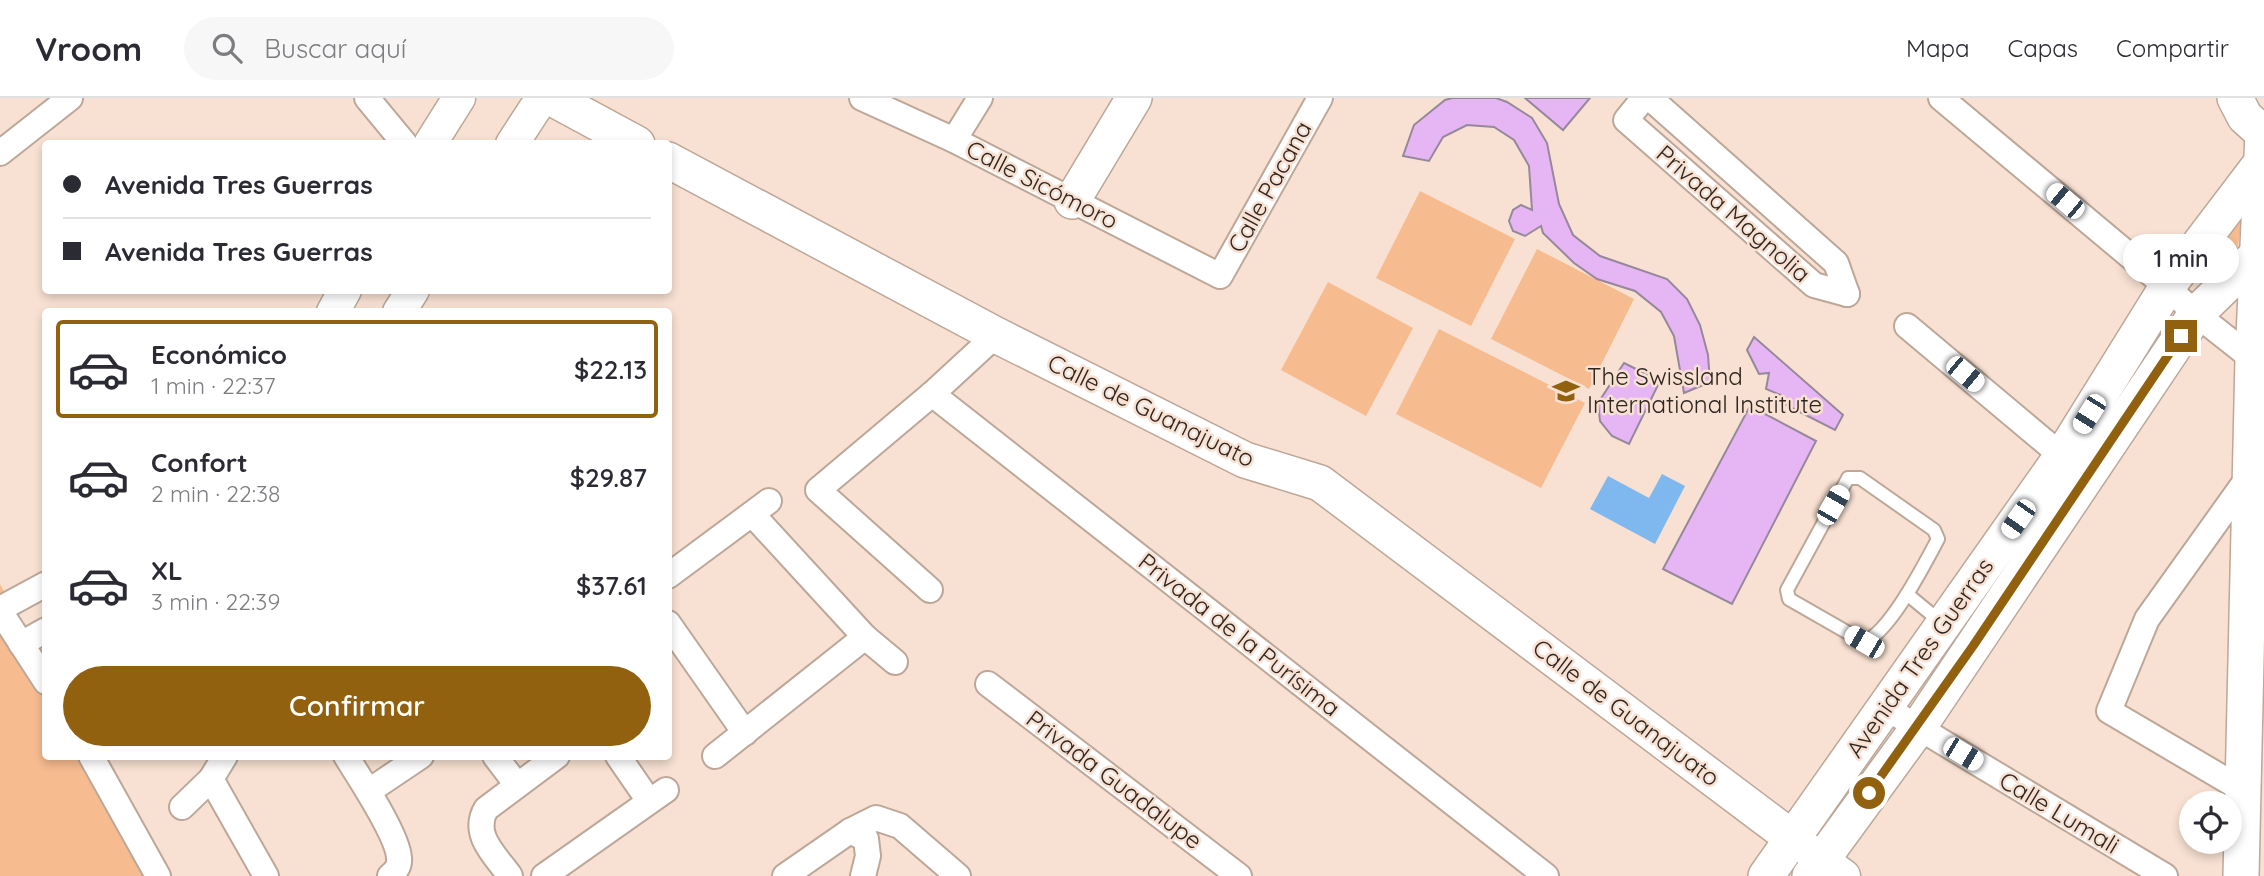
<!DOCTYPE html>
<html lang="es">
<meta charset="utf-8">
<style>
body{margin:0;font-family:Quicksand,sans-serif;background:#f7f7f7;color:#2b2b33;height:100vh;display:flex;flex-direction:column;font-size:26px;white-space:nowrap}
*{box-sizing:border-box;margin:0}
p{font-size:23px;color:#7c7c81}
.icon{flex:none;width:38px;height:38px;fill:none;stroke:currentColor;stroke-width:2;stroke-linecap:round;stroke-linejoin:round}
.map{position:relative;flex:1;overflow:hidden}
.details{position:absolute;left:42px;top:210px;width:630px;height:452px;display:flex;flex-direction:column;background:#fff;border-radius:7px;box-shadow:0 4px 10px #0003}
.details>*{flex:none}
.banner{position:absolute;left:42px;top:42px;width:630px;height:154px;border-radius:7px;box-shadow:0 4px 10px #0003;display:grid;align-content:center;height:154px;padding:0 21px;background:#fff}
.controls{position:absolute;left:2179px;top:693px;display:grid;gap:14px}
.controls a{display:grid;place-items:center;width:63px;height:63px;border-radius:50%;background:#fff;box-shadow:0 4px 10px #0003;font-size:35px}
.end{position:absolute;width:32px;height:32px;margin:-16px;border:9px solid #91610f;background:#fff;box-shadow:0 0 0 4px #fff}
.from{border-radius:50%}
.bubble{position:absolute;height:49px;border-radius:24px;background:#fff;box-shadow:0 4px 10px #0003;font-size:23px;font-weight:600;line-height:49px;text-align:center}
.car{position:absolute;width:21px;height:42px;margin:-21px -10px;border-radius:9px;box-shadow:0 0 5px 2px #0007;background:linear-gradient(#fff 24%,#345 0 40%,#fff 0 76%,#345 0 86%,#fff 0)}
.banner b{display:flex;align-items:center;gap:24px;height:66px;font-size:26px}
.banner b+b{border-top:2px solid #e1e1e2}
.banner i{width:18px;height:18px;background:#2b2b33}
ul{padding:12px 0 0;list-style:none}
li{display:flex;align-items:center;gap:21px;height:98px;margin:0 14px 10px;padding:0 7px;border:4px solid transparent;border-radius:7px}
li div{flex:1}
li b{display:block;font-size:26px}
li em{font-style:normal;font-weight:600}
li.active{border-color:#91610f}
li>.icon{width:63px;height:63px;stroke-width:1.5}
.cta{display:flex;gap:14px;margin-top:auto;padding:14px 21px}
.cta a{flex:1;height:80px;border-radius:42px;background:#91610f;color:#fff;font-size:28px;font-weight:600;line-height:80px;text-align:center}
header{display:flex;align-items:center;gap:42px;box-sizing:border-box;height:98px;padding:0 35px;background:#fff;border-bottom:2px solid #e1e1e2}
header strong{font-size:33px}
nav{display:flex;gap:38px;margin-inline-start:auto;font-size:24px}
.search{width:490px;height:63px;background:#f7f7f7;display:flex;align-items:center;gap:18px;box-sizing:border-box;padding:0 24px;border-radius:38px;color:#7c7c81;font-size:26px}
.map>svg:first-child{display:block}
.green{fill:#f7bb90}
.water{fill:#7fb8ee}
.building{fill:#e6b6f4;stroke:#96889b;stroke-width:2}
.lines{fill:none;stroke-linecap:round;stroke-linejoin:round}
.service-casing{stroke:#bca798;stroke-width:16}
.minor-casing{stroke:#bca798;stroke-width:28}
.tertiary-casing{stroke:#bca798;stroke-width:35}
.secondary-casing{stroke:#bca798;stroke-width:38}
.service{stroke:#fff;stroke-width:12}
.minor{stroke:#fff;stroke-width:24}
.tertiary{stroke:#fff;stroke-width:32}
.secondary{stroke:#fff;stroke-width:35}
.route{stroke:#91610f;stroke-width:9}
.labels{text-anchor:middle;stroke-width:5;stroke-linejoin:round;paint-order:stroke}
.street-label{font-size:24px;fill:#2e2620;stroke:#f8e1d2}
.poi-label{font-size:24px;fill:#2e2620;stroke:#f8e1d2;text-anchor:start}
</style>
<header>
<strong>Vroom</strong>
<div class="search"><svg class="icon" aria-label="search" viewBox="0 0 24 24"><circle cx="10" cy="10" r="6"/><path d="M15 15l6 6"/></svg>Buscar aquí</div>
<nav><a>Mapa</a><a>Capas</a><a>Compartir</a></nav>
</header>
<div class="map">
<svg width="2264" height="778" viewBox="0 0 2264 778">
<rect width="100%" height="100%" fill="#f8e1d2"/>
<g class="green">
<path d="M1420,93l95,48 -44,87 -95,-48z"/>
<path d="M2244,109l-9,56 -32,23 -11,-9z"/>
<path d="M1537,151l97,50 -45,90 -98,-50z"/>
<path d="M1328,184l85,46 -47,88 -85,-46z"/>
<path d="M1439,231l146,74 -44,85 -145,-74z"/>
<path d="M0,486l45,84 1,88h47l65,120h-158z"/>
</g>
<path class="water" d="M1662,376l23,12 -30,58 -65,-35 18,-33 41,22z"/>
<g class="building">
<path d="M1452,0h44l11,4 25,16 15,25 12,61 14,31 27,21 67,23 20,20 13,26 8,30 2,27 -26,11 -10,-57 -13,-24 -26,-21 -38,-12 -23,-16 -31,-30 -2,-7 -16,10 -12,-5 -4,-10 4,-11 8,-5 11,5 -3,-44 -15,-26 -20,-13 -27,-2 -24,12 -14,24 -26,-5 11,-31 31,-25z"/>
<path d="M1525,0h65l-27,32z"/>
<path d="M1754,239l89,78 -8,15 -55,-28 3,-6 -17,-7 3,-16 -10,1 -12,-24z"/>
<path d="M1624,265l36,18 -31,63 -17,-8 -12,-15 -2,-18z"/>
<path d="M1750,308l66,35 -84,163 -69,-35z"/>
</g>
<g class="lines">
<defs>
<g id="service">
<path d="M1848,380h12l74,52 4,9c-14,26 -48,93 -74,103l-75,-43 -2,-9z"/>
<path d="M1907,496l35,29"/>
</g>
<g id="minor">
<path d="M367,0l38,46"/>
<path d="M862,0l92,42 266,136 100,-178"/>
<path d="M1644,0l-18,22 188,165 33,9"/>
<path d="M1650,0l186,165 11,31"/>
<path d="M1941,0l226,189 29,27 57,45"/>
<path d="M954,42l26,-42"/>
<path d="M0,55l70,-55"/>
<path d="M1907,228l155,130"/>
<path d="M932,296l614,482"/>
<path d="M752,416l113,123 30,25"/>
<path d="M668,478l101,-75"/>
<path d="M930,492l-112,-100 114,-96 64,-59"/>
<path d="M0,511l46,-25"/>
<path d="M0,513l46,71"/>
<path d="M668,525l77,110"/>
<path d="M21,546l25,-14"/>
<path d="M988,586l251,192"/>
<path d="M1886,610l279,168"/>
<path d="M91,658l67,120"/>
<path d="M346,658c13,21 52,79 53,102 1,8 -3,13 -9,18"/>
<path d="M495,658l22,29"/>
<path d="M618,658l31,45"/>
<path d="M715,658l150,-119"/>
<path d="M211,681l55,97"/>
<path d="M2243,692l-134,-79 38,-92 103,-144"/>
<path d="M369,693l52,-35"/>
<path d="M182,709l29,-28 14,-23"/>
<path d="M850,733l26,-13 24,8 58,50"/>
<path d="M510,778c-14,-20 -39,-41 -24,-67l71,-53"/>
<path d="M544,778l122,-86"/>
<path d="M785,778l65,-45 16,8 2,17 -5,20"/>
</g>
<g id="tertiary">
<path d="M430,46l29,-46"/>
<path d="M512,46l30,-46"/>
<path d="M333,214l12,-22"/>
<path d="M399,214l14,-22"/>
<path d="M1792,740l52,38"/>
</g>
<g id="secondary">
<path d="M552,0l85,46"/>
<path d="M2235,0l10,19 19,17"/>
<path d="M668,62l328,175 249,125 75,23 472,355"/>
<path d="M1072,103l62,-103"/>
<path d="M1766,778l296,-420 105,-169 95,-125"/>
<path d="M1810,778l108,-148 278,-414 62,-60"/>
<path d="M2241,778l12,-517 10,-226"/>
</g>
</defs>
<use href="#service" class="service-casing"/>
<use href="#minor" class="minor-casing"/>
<use href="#tertiary" class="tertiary-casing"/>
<use href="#secondary" class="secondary-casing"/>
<use href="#service" class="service"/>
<use href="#minor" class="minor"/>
<use href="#tertiary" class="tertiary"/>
<use href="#secondary" class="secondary"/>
</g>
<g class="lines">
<path class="route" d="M1869,695l104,-147 208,-310"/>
</g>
<defs>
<symbol id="school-bare" viewBox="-9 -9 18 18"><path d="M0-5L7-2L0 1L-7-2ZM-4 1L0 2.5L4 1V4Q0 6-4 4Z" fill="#91610f" stroke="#f8e1d2" stroke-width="2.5" paint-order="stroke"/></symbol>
</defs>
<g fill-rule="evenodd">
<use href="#school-bare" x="1547" y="274" width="38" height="38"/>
</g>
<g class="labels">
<g class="street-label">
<text transform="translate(1042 87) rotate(27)" y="8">Calle Sicómoro</text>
<text transform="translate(1270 89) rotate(-61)" y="8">Calle Pacana</text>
<text transform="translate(1733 116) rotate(41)" y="8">Privada Magnolia</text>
<text transform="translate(1151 313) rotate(26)" y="8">Calle de Guanajuato</text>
<text transform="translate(1239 537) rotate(38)" y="8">Privada de la Purísima</text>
<text transform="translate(1920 560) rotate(-55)" y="8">Avenida Tres Guerras</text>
<text transform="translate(1626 615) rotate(37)" y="8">Calle de Guanajuato</text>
<text transform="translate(1114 682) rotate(37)" y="8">Privada Guadalupe</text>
<text transform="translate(2059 715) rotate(31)" y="8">Calle Lumali</text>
</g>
<g class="poi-label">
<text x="1587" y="287">The Swissland<tspan x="1587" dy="28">International Institute</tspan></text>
</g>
</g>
</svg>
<div class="controls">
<a><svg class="icon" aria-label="locate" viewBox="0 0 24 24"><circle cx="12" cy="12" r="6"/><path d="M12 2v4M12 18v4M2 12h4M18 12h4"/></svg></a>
</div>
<i class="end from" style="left:1869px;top:695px"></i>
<i class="end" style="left:2181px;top:238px"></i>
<div class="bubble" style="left:2123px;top:136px;width:116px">1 min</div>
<i class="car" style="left:2065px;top:103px;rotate:310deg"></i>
<i class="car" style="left:1965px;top:276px;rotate:130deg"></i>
<i class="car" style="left:2089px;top:316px;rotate:212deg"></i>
<i class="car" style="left:1833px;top:407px;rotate:30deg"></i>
<i class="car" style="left:2018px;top:421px;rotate:215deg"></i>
<i class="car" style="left:1864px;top:544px;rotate:300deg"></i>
<i class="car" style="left:1963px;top:656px;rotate:121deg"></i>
<div class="banner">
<b><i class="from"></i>Avenida Tres Guerras</b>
<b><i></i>Avenida Tres Guerras</b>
</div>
<section class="details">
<ul>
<li class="active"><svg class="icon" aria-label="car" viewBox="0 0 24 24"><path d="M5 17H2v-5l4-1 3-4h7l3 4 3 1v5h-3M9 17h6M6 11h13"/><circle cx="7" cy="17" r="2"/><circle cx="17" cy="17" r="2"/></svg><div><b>Económico</b><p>1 min · 22:37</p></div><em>$22.13</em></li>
<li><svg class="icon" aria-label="car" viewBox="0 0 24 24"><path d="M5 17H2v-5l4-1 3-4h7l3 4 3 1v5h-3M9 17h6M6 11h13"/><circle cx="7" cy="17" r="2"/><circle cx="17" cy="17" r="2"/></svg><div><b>Confort</b><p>2 min · 22:38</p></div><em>$29.87</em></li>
<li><svg class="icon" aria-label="car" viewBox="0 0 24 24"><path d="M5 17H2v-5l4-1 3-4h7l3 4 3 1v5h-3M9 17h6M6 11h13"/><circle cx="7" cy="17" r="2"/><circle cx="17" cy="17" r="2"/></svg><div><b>XL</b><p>3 min · 22:39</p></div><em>$37.61</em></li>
</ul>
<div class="cta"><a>Confirmar</a></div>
</section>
</div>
